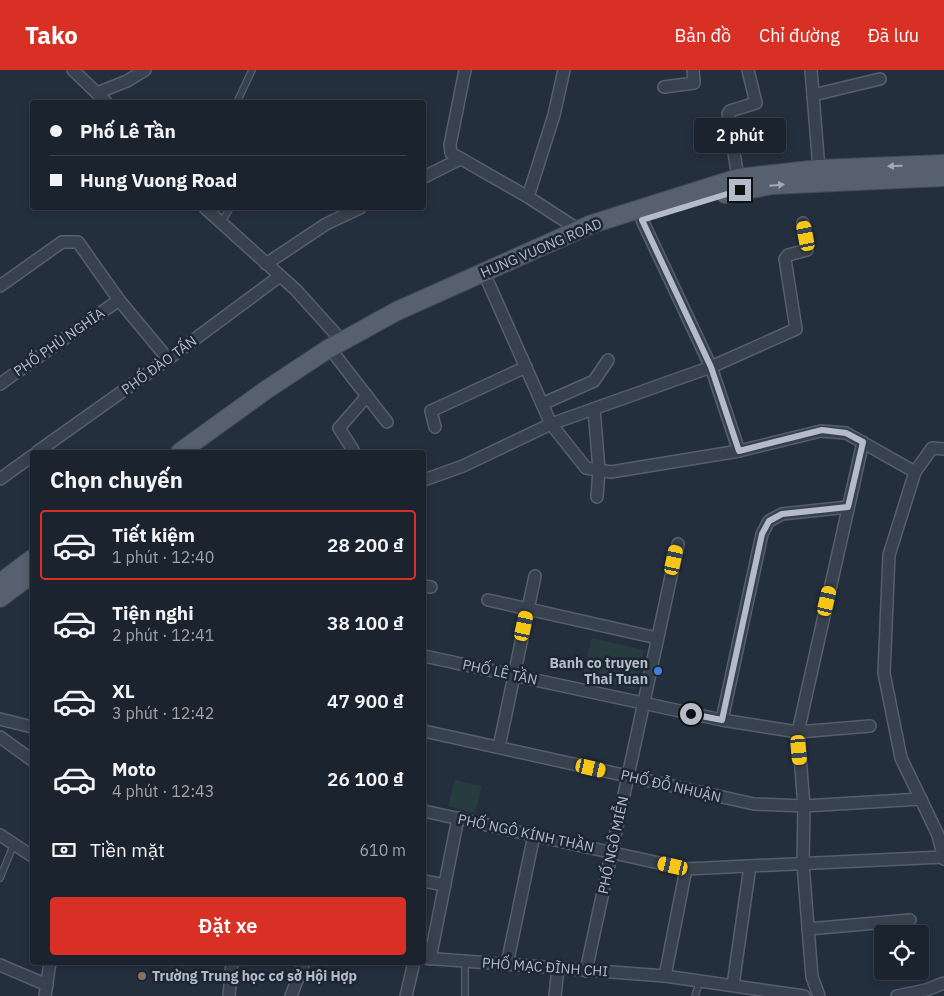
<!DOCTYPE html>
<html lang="vi">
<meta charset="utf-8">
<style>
body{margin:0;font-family:"IBM Plex Sans",sans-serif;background:#282f3a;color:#f1f3f6;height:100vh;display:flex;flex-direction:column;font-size:19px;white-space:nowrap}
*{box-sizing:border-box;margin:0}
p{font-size:16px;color:#a0a4aa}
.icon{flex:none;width:28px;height:28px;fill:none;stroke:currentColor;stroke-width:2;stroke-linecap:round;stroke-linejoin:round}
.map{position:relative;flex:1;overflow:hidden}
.details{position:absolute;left:30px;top:380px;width:396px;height:515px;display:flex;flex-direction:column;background:#1b232e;border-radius:5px;box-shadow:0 2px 8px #0003,0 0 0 1px #39404a}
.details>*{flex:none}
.guide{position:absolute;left:30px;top:30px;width:396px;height:110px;border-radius:5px;box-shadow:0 2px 8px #0003,0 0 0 1px #39404a;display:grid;align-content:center;height:110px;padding:0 20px;background:#1b232e}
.controls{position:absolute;left:874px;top:855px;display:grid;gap:10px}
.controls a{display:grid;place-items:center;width:55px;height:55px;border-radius:5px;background:#1b232e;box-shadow:0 2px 8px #0003,0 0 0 1px #39404a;font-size:25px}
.end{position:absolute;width:22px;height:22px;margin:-11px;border:6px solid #b4bcc9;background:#111;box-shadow:0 0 0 2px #111}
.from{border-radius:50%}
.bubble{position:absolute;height:35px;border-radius:5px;background:#1b232e;box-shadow:0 2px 8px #0003,0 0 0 1px #39404a;font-size:16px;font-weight:600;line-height:35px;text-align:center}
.car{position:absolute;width:15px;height:30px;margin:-15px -8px;border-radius:6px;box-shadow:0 0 4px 1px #0007;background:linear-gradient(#f5c518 24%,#345 0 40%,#f5c518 0 76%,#345 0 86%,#f5c518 0)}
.guide b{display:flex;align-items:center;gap:18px;height:48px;font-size:19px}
.guide b+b{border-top:1px solid #39404a}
.guide i{width:12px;height:12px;background:#f1f3f6}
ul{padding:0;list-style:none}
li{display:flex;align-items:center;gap:15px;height:70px;margin:0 10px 8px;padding:0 10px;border:2px solid transparent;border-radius:5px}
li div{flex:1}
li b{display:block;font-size:19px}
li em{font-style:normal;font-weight:600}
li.on{border-color:#d93025}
li>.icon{width:45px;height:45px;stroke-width:1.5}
h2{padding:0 20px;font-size:22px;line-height:60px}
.pay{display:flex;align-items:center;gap:12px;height:55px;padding:0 20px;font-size:19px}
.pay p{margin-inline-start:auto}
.button{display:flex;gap:10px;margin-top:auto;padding:10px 20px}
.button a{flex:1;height:58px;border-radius:5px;background:#d93025;color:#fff;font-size:20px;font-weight:600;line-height:58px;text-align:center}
header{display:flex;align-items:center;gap:30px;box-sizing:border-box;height:70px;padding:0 25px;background:#d93025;color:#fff}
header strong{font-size:24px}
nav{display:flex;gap:28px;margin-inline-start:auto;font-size:18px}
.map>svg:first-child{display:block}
.green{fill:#263c3f}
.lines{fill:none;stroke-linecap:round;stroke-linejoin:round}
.lane-casing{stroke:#565f6c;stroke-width:8}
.street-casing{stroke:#565f6c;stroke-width:14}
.primary-casing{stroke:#414a57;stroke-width:20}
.lane{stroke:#38414e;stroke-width:5.5}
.street{stroke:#38414e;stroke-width:11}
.primary{stroke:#56606e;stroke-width:18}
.oneway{fill:#a1aab7}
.route{stroke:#b4bcc9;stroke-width:6}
.shop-dot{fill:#3f7fe0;stroke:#1d2633;stroke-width:2}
.education-dot{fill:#8d6e63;stroke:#1d2633;stroke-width:2}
.labels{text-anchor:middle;stroke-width:5;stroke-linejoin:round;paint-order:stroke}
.street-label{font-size:14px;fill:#b4bcc9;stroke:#1d2633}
.poi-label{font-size:14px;font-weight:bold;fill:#b4bcc9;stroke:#1d2633;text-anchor:end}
</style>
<header>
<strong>Tako</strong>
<nav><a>Bản đồ</a><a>Chỉ đường</a><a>Đã lưu</a></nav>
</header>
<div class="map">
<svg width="944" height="926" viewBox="0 0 944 926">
<rect width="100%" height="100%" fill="#242f3e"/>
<g class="green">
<path d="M592,568l52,12 -9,40 -53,-13z"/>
<path d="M455,710l27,6 -7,27 -27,-7z"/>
</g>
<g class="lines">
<defs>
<g id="lane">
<path d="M237,32l15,-32"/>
<path d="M221,153l9,-15"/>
<path d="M0,808l14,-34"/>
<path d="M465,891v35"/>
<path d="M695,926l5,-16"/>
</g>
<g id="street">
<path d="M73,0l33,32"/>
<path d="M465,0l-15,75 1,8 77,44"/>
<path d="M564,0l-10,45 -26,82 51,33"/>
<path d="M811,0l8,99"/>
<path d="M664,17l30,-4 -1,-13"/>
<path d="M97,23l30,-12 18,-11"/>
<path d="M813,25l67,-16"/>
<path d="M424,107l36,-18"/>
<path d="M738,108l-10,-64 2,-3 26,-8 -8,-33"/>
<path d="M205,138l91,82 46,51"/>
<path d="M642,150l69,147 28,84"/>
<path d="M266,194l60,-40 34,-16"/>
<path d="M488,212l63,142 35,44 25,4 128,-21 82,-20 25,2 69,39"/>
<path d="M0,216l62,-44h16l41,58 49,59"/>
<path d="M335,285l52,67"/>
<path d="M0,314l119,-84"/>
<path d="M542,334l52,-23 14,-21"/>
<path d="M594,339l5,61 -2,27"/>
<path d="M435,357l-4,-16 95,-44"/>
<path d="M944,379l-12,-1 -17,24 -26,83 -5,118 17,85 37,77 6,24"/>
<path d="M353,380l-14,-22 28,-32"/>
<path d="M37,382l131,-93 112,-83"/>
<path d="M0,409l32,-23"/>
<path d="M424,410l39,-14 88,-42 160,-57 85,-38 -11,-70 3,-4 19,-5 -4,-27"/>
<path d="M424,516l7,1"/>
<path d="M488,530l169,38"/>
<path d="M424,586l298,64 76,12 72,-6"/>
<path d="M0,649l32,8"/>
<path d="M722,650l40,-186 7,-13 13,-7 66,-7"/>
<path d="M424,661l330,73 50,2 117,-7"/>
<path d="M0,667l32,23"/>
<path d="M499,677l36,-171"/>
<path d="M424,741l262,58 257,-12"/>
<path d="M0,765l32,21"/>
<path d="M424,811l21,4"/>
<path d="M808,859l102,-9"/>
<path d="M424,888l241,18 139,20"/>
<path d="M430,889l28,-141"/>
<path d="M507,894l27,-129"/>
<path d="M0,895l47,20"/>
<path d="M586,901l92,-427"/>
<path d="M665,906l21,-107"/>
<path d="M733,915l17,-119"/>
<path d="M45,926l5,-34"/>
<path d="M229,926l3,-34"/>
<path d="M291,926l13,-34"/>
<path d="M406,926l8,-34"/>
<path d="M555,926l3,-28"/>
<path d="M819,926l-7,-19 -9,-113 1,-58 -6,-74 65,-290"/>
<path d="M897,926l29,-6 18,-7"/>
</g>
<g id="primary">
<path d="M725,124l47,-9 172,-8"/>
<path d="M180,382l86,-62 62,-41 69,-38 195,-87 146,-46 81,-9 125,-5"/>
<path d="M0,513l32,-24"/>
<path d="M0,528l32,-24"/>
</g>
</defs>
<use href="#lane" class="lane-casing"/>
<use href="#street" class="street-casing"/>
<use href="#primary" class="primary-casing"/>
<use href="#lane" class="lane"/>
<use href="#street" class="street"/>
<use href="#primary" class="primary"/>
</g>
<defs><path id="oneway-solid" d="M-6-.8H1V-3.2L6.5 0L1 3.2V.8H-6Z" transform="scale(1.25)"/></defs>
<g class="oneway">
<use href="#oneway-solid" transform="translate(895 96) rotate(178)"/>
<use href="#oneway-solid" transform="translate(777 115) rotate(-5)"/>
</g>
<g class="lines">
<path class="route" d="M691,644l31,6 40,-186 7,-13 13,-7 66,-7 15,-65 -17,-9 -24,-3 -83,21 -28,-84 -69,-147 98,-30"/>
</g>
<circle class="shop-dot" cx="658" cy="601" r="5"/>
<circle class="education-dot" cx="142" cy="906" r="5"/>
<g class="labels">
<g class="street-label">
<text transform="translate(541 178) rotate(-23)" y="5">HUNG VUONG ROAD</text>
<text transform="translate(59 272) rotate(-35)" y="5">PHỐ PHÙ NGHĨA</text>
<text transform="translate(159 295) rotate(-36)" y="5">PHỐ ĐÀO TẤN</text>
<text transform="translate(500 602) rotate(12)" y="5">PHỐ LÊ TẦN</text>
<text transform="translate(671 716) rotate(13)" y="5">PHỐ ĐỖ NHUẬN</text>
<text transform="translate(526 763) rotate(12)" y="5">PHỐ NGÔ KÍNH THẦN</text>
<text transform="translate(613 775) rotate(-78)" y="5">PHỐ NGÔ MIỄN</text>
<text transform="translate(545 897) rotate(4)" y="5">PHỐ MẠC ĐĨNH CHI</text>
</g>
<g class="poi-label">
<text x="648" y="598">Banh co truyen<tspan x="648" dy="16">Thai Tuan</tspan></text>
<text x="152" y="911" text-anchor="start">Trường Trung học cơ sở Hội Hợp</text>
</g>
</g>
</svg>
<div class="controls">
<a><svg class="icon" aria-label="locate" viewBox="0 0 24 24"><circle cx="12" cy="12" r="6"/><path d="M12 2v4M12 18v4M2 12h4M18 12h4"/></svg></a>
</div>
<i class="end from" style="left:691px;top:644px"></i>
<i class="end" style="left:740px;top:120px"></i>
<div class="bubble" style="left:694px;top:48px;width:92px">2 phút</div>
<i class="car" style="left:806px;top:166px;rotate:349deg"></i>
<i class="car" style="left:674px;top:490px;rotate:12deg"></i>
<i class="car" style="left:827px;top:531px;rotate:13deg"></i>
<i class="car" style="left:524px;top:556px;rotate:12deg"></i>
<i class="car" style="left:799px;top:680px;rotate:175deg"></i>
<i class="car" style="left:591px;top:698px;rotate:103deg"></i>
<i class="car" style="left:673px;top:796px;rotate:283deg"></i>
<div class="guide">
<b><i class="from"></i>Phố Lê Tần</b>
<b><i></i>Hung Vuong Road</b>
</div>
<section class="details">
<h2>Chọn chuyến</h2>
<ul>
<li class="on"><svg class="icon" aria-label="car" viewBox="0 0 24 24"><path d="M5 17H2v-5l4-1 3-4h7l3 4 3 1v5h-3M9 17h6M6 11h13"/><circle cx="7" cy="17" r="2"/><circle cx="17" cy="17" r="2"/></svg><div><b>Tiết kiệm</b><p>1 phút · 12:40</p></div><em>28 200 ₫</em></li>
<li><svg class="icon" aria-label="car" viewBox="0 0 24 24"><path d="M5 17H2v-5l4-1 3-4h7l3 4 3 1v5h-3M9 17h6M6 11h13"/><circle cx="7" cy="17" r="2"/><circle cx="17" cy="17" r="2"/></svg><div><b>Tiện nghi</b><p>2 phút · 12:41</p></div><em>38 100 ₫</em></li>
<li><svg class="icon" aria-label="car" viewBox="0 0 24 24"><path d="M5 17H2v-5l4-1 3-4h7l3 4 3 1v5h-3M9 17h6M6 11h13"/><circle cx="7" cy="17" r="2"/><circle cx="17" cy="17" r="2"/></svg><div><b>XL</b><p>3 phút · 12:42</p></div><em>47 900 ₫</em></li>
<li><svg class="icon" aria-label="car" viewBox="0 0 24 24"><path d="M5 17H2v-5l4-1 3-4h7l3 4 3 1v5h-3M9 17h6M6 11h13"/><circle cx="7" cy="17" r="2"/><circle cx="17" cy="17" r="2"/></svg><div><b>Moto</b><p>4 phút · 12:43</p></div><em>26 100 ₫</em></li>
</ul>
<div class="pay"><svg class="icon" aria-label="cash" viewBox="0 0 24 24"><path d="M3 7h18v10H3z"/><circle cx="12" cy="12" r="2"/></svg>Tiền mặt<p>610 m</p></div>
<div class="button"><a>Đặt xe</a></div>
</section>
</div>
